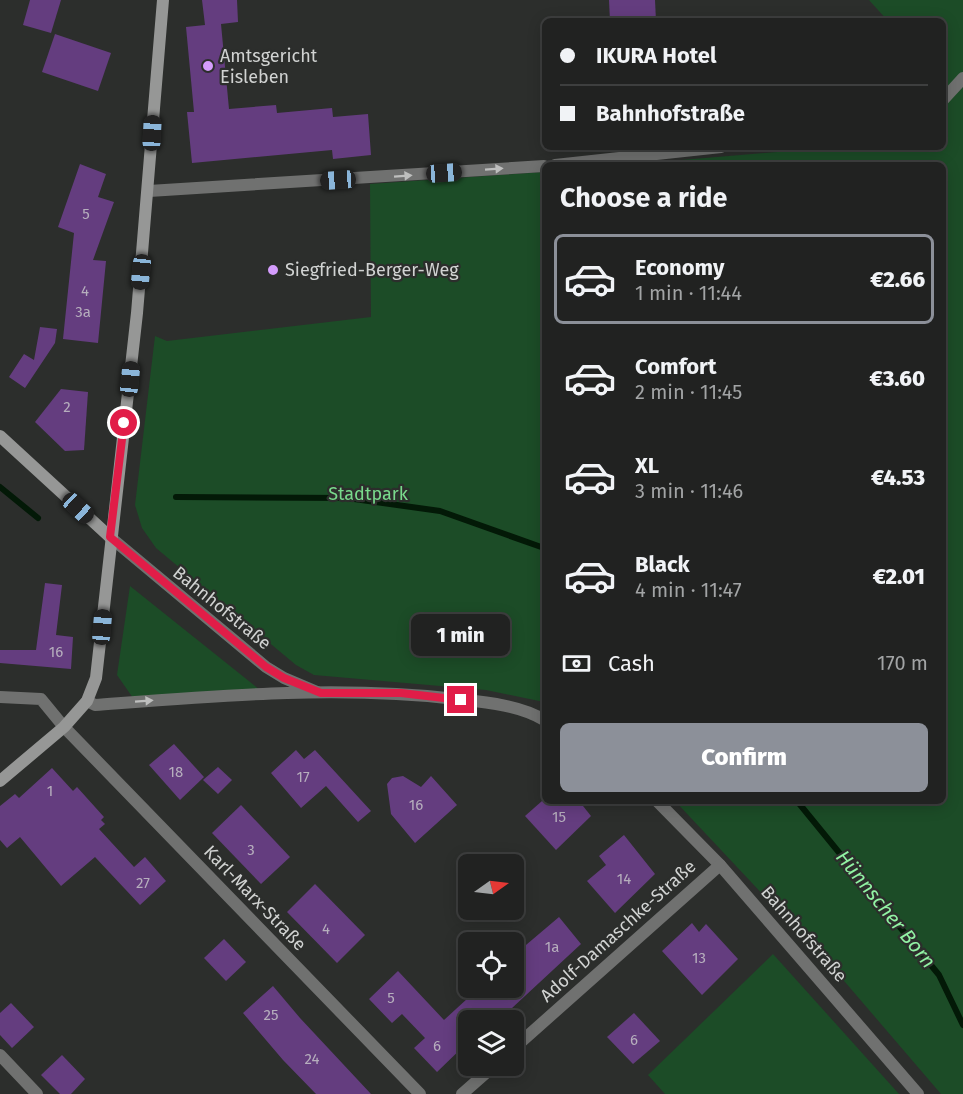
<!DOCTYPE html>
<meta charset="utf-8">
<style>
body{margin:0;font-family:"Fira Sans",sans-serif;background:#2d2f2e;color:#f1f3f6;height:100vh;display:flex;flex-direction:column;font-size:22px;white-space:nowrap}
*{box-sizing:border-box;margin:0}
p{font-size:20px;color:#a2a4a5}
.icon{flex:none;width:33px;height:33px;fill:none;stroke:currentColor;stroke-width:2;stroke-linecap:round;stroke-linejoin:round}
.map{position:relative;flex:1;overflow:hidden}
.details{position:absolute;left:542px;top:162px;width:404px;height:642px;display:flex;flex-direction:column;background:#212221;border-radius:9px;box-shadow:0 3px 15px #0003,0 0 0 2px #3e3f3f}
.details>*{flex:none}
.guide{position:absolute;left:542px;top:18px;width:404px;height:132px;border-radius:9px;box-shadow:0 3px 15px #0003,0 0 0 2px #3e3f3f;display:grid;align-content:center;height:132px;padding:0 18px;background:#212221}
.needle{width:39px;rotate:76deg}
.buttons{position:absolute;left:458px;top:854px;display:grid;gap:12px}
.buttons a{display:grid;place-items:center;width:66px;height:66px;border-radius:9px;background:#212221;box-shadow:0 3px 15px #0003,0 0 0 2px #3e3f3f;font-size:30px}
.end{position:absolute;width:27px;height:27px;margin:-14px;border:8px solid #e11d48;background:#fff;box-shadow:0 0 0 3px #fff}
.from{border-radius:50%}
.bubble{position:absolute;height:42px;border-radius:9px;background:#212221;box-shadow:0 3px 15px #0003,0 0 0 2px #3e3f3f;font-size:20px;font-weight:800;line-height:42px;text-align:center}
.car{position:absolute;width:18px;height:36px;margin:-18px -9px;border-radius:8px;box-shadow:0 0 4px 2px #0007;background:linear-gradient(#222 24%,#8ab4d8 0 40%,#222 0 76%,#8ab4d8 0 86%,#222 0)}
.guide b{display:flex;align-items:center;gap:21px;height:57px;font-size:22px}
.guide b+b{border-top:2px solid #3e3f3f}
.guide i{width:15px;height:15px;background:#f1f3f6}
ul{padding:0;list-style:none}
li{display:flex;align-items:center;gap:18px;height:90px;margin:0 12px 9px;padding:0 6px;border:3px solid transparent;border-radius:9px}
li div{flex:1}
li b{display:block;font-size:22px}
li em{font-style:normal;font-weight:800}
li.on{border-color:#8c9099}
li>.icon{width:54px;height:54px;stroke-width:1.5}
h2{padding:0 18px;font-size:27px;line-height:72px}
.pay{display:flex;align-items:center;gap:15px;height:66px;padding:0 18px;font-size:22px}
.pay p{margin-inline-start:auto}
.button{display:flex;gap:12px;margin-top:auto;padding:12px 18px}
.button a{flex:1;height:69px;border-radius:9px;background:#8c9099;color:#fff;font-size:24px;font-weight:800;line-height:69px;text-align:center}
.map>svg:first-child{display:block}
.green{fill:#1c4c27}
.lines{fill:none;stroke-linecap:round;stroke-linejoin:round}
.stream{stroke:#031907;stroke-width:6}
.building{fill:#643d7f}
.street{stroke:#707170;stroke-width:12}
.secondary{stroke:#969796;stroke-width:12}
.oneway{fill:#bebfbe}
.route{stroke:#e11d48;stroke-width:8}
.poi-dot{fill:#d49cfc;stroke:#2c2e2c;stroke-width:2}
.labels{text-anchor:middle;stroke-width:4.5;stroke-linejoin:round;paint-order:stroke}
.number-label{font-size:15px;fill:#b6aebd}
.poi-label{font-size:18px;fill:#d1d3d2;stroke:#2c2e2c;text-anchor:start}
.park-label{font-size:18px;fill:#79da8c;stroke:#2c2e2c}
.street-label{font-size:18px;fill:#d1d3d2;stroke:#2c2e2c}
.water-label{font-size:20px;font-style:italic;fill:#91f2a3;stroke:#2c2e2c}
</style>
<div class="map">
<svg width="963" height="1094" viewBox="0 0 963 1094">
<rect width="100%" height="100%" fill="#2c2e2c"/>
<g class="green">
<path d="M869,0h94v78l-11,12 -10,-10v-59h-54z"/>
<path d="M963,87v1007h-22l-96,-112 -170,-181h267v-636h-320l155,-13 25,-5h140v-40z"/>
<path d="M544,172v530l-58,-12 -172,-15 -18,-10 -140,-117 -14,-20 -7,-23 20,-169 12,5 204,-24 -1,-133z"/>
<path d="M130,586l130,104 -127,8 -16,-23z"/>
<path d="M773,954l126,140h-234l-17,-19z"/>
</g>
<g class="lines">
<g class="stream">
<path d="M0,487l38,31"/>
<path d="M176,497l171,1 93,13 104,37"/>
<path d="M797,801l142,174 24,50"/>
</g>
</g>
<g class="building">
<path d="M30,0h31l-10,33 -28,-8z"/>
<path d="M202,0h35l1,22 -17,2 8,85 47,-4 1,8 55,-5 1,9 35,-3 3,41 -38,4 -1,-9 -140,13 -5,-51h7l-8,-85 19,-2z"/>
<path d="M609,0h46l1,21h-46z"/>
<path d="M55,34l56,19 -13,38 -56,-19z"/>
<path d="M80,164l26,10 -8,23 16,5 -21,58 13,1 -8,82 -35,-4 11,-106 -16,-6z"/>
<path d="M40,327l17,2 -2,14 -30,45 -16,-11 15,-23 10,6z"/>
<path d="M61,389l27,3 -4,58 -19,1 -30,-29z"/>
<path d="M45,583l17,2 -6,50 17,2 -2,32 -71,-6v-13h36z"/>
<path d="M174,744l30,33 -24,23 -31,-35z"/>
<path d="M296,750l8,9 11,-9 56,61 -13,11 -32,-36 -25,22 -30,-35z"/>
<path d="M218,767l14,13 -14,14 -15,-14z"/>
<path d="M52,768l21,23 4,-4 27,30 -3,3 4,4 -6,5 35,38 11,-10 21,24 -26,24 -45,-48 -34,29 -41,-49 -13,11 -7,-8v-34l15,-12 4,4z"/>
<path d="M403,776l18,11 10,-11 26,29 -42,38 -24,-29 -4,-30 5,-6z"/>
<path d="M542,801h37l12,15 -35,34 -31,-34z"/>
<path d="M241,805l49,52 -29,27 -49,-51z"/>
<path d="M624,835l31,39 -40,39 -28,-32 19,-16 -7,-9z"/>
<path d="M315,884l50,51 -28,28 -50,-51z"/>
<path d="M559,917l22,27 -82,76h-31v22l-31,30 -23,-24 11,-10 -23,-24 -10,9 -23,-24 29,-28 46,49 36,-33h33v-31z"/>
<path d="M692,923l7,9 7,-8 32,35 -36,36 -40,-44z"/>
<path d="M224,939l22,23 -20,19 -22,-23z"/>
<path d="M273,986l27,32 71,76h-55l-33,-34 -40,-47z"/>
<path d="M11,1003l23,24 -22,21 -12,-13v-22z"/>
<path d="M634,1013l26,28 -27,23 -26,-27z"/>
<path d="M62,1055l23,24 -14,15h-11l-19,-19z"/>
</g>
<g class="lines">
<g class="street">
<path d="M942,101l21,-23"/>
<path d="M555,165l166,-18"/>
<path d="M149,191l395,-25"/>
<path d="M110,537l156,130 18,11 33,14"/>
<path d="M0,697l41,2 23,28 356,367"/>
<path d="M87,701l8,4c119,-9 242,-20 361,-6 28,3 64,6 88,21"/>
<path d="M657,801l63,64 198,229"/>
<path d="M513,1049l207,-184"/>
<path d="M0,1055l37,39"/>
<path d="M462,1094l33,-29"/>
</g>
<g class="secondary">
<path d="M0,436l110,101"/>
<path d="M0,781l64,-54 23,-26 9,-23 41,-365 26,-313"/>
</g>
</g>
<defs><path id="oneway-solid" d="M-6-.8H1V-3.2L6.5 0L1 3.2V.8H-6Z" transform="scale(1.5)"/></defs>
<g class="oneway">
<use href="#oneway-solid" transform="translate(494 169) rotate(-4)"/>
<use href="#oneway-solid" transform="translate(403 176) rotate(-4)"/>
<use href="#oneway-solid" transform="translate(144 701) rotate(-4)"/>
</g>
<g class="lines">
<path class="route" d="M124,423l-14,114 156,130 18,11 37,15h80l60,7"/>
</g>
<g class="poi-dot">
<circle cx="208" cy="66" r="6"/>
<circle cx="273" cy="270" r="6"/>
</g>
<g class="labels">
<g class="number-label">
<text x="86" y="219">5</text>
<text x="85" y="296">4</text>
<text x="83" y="317">3a</text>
<text x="67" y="412">2</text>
<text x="56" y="657">16</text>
<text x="176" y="777">18</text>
<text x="303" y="782">17</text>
<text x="50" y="796">1</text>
<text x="416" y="810">16</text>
<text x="559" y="822">15</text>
<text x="251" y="855">3</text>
<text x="624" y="884">14</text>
<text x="143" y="888">27</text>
<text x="326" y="934">4</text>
<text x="552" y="952">1a</text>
<text x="699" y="963">13</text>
<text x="391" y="1003">5</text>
<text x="271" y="1020">25</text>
<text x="634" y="1045">6</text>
<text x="437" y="1051">6</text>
<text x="312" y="1064">24</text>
</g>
<g class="poi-label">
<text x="220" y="62">Amtsgericht<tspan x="220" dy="21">Eisleben</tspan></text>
<text x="285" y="276">Siegfried-Berger-Weg</text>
</g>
<g class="park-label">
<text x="368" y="500">Stadtpark</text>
</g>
<g class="street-label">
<text transform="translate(222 608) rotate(39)" y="6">Bahnhofstraße</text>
<text transform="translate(255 898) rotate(46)" y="6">Karl-Marx-Straße</text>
<text transform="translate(618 931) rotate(-42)" y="6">Adolf-Damaschke-Straße</text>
<text transform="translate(804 934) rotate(49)" y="6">Bahnhofstraße</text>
</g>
<g class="water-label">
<text transform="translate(886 909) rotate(51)" y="7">Hünnscher Born</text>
</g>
</g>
</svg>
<div class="buttons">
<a><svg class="needle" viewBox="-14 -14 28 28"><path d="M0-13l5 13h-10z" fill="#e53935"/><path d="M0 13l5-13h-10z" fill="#a2a4a5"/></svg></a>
<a><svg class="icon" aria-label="locate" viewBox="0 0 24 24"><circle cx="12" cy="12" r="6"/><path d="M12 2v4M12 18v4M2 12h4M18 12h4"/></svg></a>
<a><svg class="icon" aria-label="layers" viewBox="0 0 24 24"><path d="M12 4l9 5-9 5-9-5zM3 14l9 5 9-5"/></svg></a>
</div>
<i class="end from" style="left:124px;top:423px"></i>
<i class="end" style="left:461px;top:700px"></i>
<div class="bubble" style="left:411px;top:614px;width:99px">1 min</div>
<i class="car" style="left:152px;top:133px;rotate:3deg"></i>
<i class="car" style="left:444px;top:173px;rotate:86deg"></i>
<i class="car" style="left:338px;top:180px;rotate:266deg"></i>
<i class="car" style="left:141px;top:272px;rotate:186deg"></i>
<i class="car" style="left:130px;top:379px;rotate:6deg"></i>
<i class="car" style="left:78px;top:508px;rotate:133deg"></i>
<i class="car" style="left:102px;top:627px;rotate:5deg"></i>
<div class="guide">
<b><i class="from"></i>IKURA Hotel</b>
<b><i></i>Bahnhofstraße</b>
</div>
<section class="details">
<h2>Choose a ride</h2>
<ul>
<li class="on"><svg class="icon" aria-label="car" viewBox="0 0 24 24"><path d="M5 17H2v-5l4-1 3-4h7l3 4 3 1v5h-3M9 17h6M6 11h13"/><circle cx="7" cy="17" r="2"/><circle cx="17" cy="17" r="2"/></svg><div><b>Economy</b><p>1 min · 11:44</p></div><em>€2.66</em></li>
<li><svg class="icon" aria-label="car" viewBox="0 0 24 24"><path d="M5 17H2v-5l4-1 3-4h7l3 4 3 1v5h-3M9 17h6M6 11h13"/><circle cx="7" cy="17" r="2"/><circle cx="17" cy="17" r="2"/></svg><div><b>Comfort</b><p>2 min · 11:45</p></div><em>€3.60</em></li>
<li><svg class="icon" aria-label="car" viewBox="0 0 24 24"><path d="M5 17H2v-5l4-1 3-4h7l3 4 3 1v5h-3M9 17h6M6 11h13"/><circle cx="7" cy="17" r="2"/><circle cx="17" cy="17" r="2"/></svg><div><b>XL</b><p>3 min · 11:46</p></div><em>€4.53</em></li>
<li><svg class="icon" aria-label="car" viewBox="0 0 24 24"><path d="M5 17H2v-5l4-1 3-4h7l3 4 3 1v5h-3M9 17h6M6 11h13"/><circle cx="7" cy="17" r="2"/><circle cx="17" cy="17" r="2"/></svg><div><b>Black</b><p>4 min · 11:47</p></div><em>€2.01</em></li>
</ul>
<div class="pay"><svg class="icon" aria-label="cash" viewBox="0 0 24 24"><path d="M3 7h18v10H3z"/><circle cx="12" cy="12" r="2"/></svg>Cash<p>170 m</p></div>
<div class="button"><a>Confirm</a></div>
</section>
</div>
